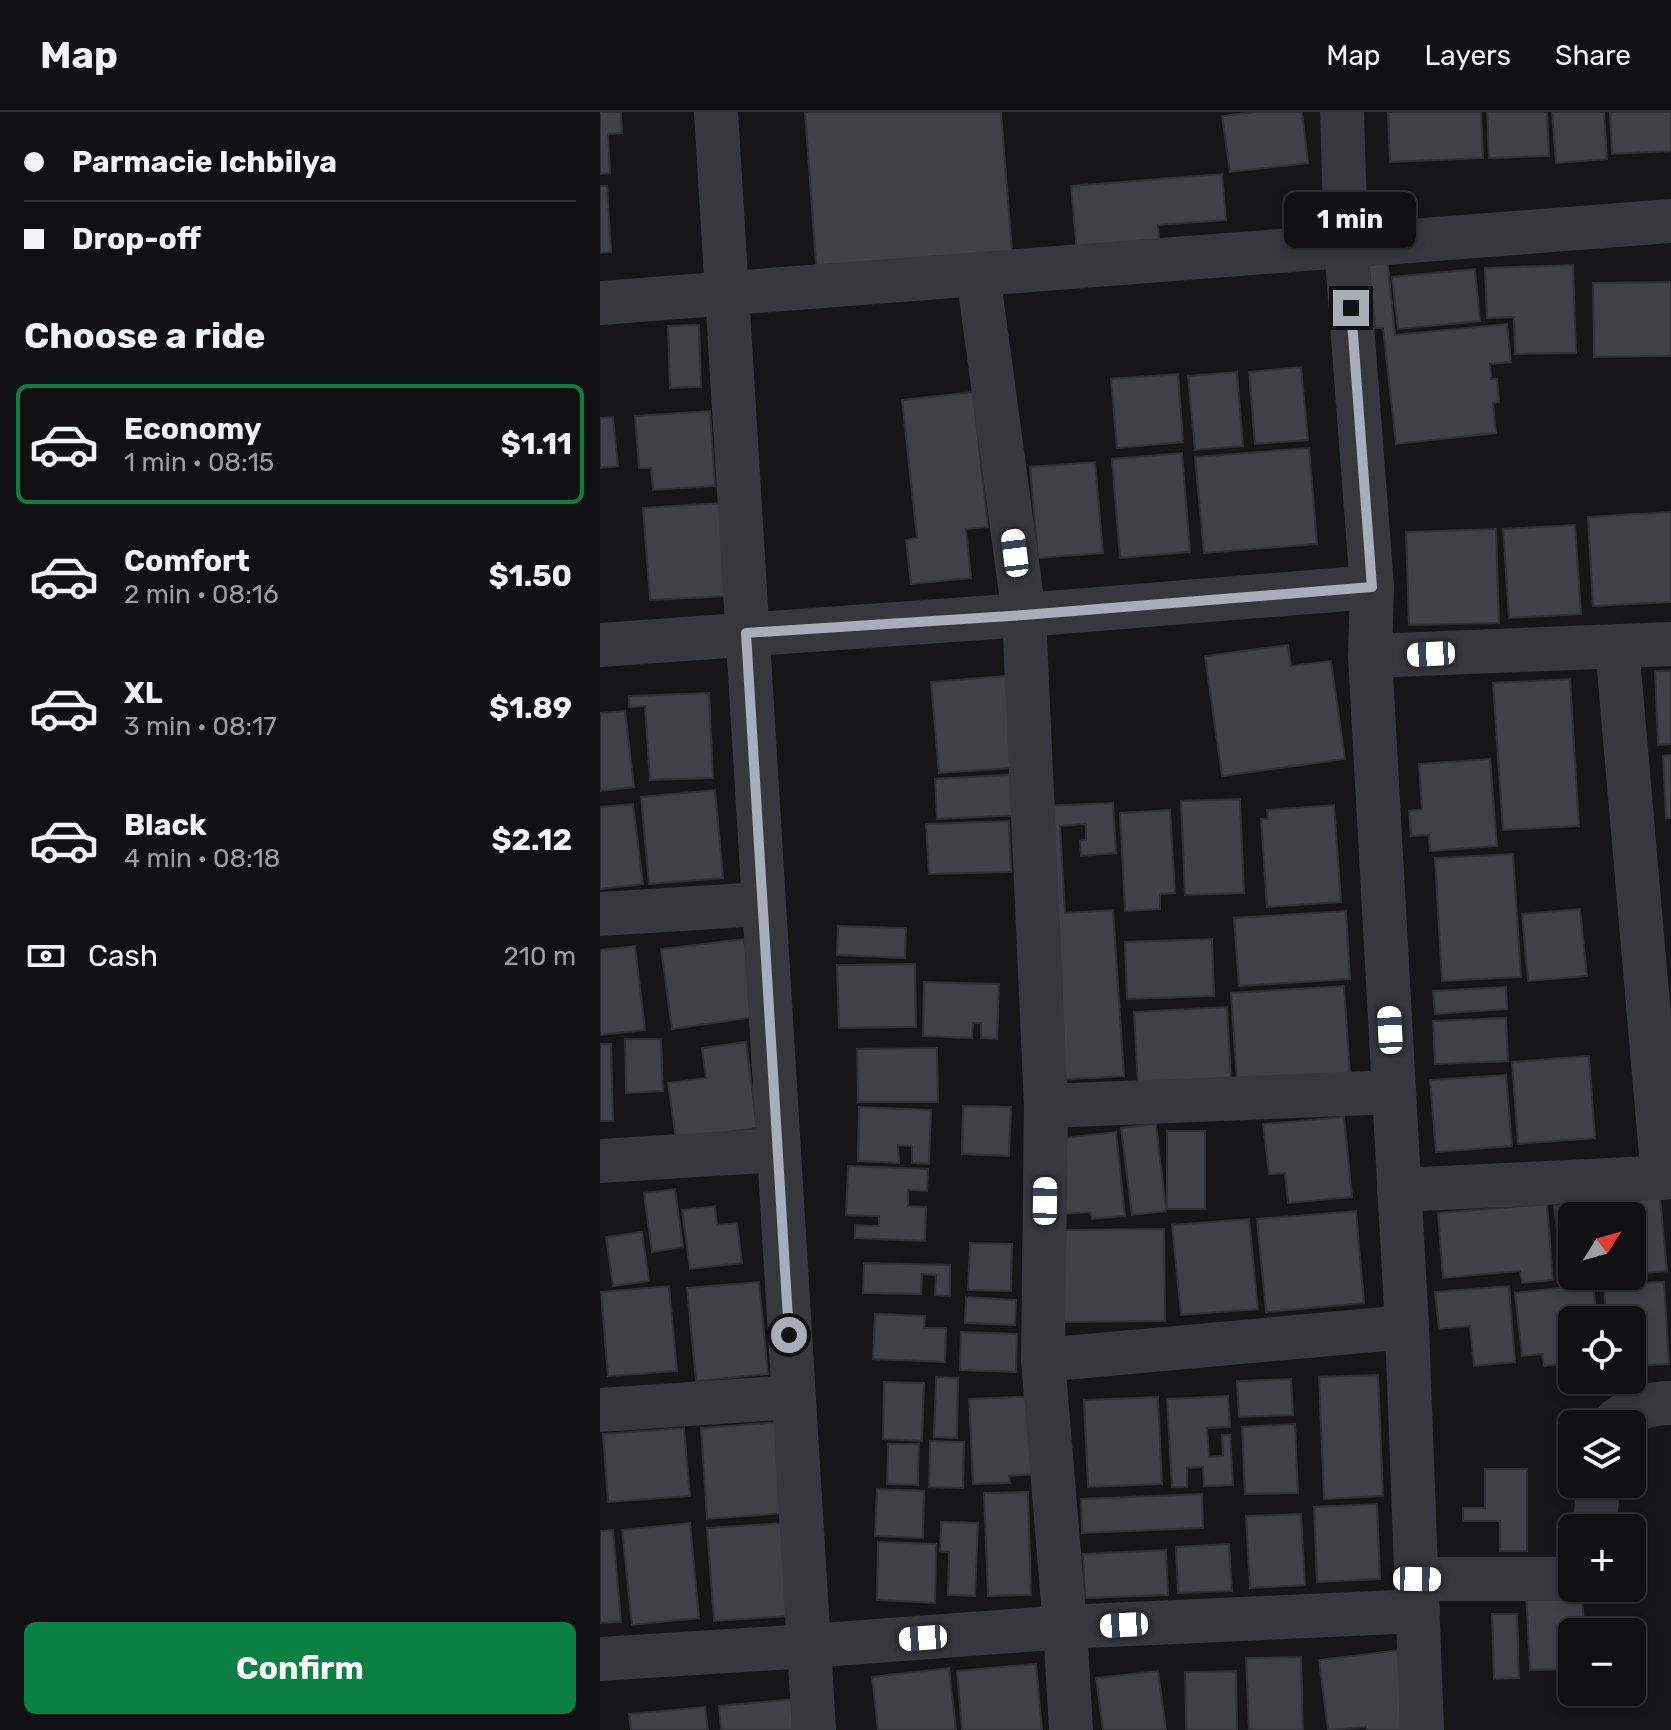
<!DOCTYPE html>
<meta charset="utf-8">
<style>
body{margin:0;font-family:Rubik,sans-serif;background:#19191b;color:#f1f3f6;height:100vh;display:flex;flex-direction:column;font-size:30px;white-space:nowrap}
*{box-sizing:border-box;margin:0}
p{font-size:26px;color:#9c9d9f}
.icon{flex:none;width:44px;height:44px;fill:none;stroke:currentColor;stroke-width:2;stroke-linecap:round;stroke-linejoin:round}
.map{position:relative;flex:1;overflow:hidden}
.drawer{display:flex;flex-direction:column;background:#101012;width:600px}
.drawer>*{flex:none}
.banner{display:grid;align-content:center;height:176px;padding:0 24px;background:#101012}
.needle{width:52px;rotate:53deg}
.controls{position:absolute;left:958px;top:1090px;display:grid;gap:16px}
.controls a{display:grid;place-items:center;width:88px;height:88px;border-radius:12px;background:#101012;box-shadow:0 4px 12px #0003,0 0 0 2px #303032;font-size:40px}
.end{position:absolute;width:36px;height:36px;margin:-18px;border:10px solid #a8adb8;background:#111;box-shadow:0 0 0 4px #111}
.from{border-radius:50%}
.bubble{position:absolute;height:56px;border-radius:12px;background:#101012;box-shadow:0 4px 12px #0003,0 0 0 2px #303032;font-size:26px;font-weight:700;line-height:56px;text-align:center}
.car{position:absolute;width:24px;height:48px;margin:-24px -12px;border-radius:10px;box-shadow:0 0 6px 2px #0007;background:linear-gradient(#fff 24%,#345 0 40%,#fff 0 76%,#345 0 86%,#fff 0)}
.banner b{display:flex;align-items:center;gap:28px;height:76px;font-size:30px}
.banner b+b{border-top:2px solid #303032}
.banner i{width:20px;height:20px;background:#f1f3f6}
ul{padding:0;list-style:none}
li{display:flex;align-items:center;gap:24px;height:120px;margin:0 16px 12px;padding:0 8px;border:4px solid transparent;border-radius:12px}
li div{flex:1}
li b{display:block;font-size:30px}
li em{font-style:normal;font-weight:700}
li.active{border-color:#0b8043}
li>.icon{width:72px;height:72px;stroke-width:1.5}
h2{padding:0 24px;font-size:36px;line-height:96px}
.pay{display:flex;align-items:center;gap:20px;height:88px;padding:0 24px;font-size:30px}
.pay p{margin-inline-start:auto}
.button{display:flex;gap:16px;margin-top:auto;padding:16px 24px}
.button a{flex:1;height:92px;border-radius:12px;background:#0b8043;color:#fff;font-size:32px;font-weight:700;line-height:92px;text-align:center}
header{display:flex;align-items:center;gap:48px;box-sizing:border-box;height:112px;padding:0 40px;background:#101012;border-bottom:2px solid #303032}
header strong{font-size:38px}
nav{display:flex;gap:44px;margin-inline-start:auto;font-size:28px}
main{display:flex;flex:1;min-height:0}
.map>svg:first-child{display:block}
.building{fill:#404145;stroke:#303034;stroke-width:2}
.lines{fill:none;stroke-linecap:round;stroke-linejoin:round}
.street{stroke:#37383d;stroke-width:44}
.route{stroke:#a8adb8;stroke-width:10}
</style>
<header>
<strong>Map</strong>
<nav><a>Map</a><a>Layers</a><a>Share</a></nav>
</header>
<main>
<section class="drawer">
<div class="banner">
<b><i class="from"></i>Parmacie Ichbilya</b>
<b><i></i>Drop-off</b>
</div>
<h2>Choose a ride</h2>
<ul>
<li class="active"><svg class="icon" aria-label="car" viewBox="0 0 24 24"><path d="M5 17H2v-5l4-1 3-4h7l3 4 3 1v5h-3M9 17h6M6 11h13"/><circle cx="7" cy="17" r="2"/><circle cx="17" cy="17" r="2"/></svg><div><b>Economy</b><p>1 min · 08:15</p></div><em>$1.11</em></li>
<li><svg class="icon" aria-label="car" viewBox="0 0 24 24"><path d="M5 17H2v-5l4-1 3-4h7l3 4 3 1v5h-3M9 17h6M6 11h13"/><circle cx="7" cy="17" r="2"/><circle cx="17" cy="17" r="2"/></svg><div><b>Comfort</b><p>2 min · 08:16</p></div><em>$1.50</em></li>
<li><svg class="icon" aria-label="car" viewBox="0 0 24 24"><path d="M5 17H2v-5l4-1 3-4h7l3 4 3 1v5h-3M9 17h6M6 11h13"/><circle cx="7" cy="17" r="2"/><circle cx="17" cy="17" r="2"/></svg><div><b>XL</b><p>3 min · 08:17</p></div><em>$1.89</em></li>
<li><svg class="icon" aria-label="car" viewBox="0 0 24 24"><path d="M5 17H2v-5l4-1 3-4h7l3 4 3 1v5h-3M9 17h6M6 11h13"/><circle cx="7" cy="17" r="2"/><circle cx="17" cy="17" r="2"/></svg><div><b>Black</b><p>4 min · 08:18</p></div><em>$2.12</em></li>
</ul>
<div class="pay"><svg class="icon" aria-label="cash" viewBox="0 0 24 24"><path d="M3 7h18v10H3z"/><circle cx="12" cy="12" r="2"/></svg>Cash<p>210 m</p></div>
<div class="button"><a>Confirm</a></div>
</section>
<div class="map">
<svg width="1071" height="1618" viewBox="0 0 1071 1618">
<rect width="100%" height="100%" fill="#161618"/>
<g class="building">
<path d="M0,0h21l1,21 -14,1 2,39 -10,1z"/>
<path d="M205,0h196l12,152 -196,13z"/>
<path d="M656,0h46l6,51 -78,9 -8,-56z"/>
<path d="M788,0h93l2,46 -93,4z"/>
<path d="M887,0h60l2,44 -60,2z"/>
<path d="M952,0h52l3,47 -51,4z"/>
<path d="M1010,0h61v39l-59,3z"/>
<path d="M622,62l4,46 -68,5 2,21 -83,7 -6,-67z"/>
<path d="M0,74h7l4,66 -11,1z"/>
<path d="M787,145l8,78 112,-11 4,38 -21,2 1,15h6l2,23 -6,1 3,30 -100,11 -13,-116h-8l-7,-69z"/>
<path d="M973,153l3,88 -61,1 -1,-37 -27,1 -2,-50z"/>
<path d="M875,157l5,52 -82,8 -6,-52z"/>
<path d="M1071,170v74l-77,1 -1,-74z"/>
<path d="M99,213l2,62 -31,1 -2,-62z"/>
<path d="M701,255l7,73 -53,4 -6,-72z"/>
<path d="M637,260l6,74 -48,4 -7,-74z"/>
<path d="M578,262l5,68 -66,6 -6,-69z"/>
<path d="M373,280l15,135 -22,2 5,49 -60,6 -5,-44 11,-2 -15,-138z"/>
<path d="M110,299l5,75 -62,4 -2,-22h-12l-4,-52z"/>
<path d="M13,305l5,49 -18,2v-50z"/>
<path d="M709,336l8,96 -113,9 -9,-96z"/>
<path d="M582,341l8,99 -70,6 -8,-99z"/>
<path d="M495,350l8,91 -65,5 -8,-91z"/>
<path d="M120,391l8,93 -78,4 -7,-92z"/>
<path d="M1071,400v90l-78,4 -5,-89z"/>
<path d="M975,413l6,89 -72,4 -6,-89z"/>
<path d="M896,417l3,94 -90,2 -3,-93z"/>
<path d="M688,533l3,21 40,-5 14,98 -123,17 -17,-120z"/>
<path d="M1055,559h16v73l-13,1z"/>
<path d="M416,563l8,92 -85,6 -8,-91z"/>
<path d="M970,567l9,147 -76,4 -10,-147z"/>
<path d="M109,581l4,85 -63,2 -5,-74 -16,1v-11z"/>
<path d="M25,599l9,76 -34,4v-78z"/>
<path d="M1071,643v63h-5l-3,-62z"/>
<path d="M890,647l7,87 -67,5 -1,-16 -18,1 -2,-25 13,-2 -3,-45z"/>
<path d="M424,662l2,41 -89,4 -2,-40z"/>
<path d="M115,678l8,88 -74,6 -8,-87z"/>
<path d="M640,687l4,94 -59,2 -4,-94z"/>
<path d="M513,691l3,50 -35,3 -1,-15 6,-1v-16l-26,2 5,87 48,-3 11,166 -66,4 -17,-274z"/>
<path d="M33,692l10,80 -43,5v-82z"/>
<path d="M734,693l7,97 -74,5 -6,-88h7l-1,-9z"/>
<path d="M570,698l5,83 -15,1v15l-35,2 -5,-98z"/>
<path d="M409,709l2,51 -82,2 -3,-50z"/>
<path d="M913,742l8,123 -79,4 -7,-123z"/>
<path d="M980,797l7,67 -59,5 -6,-67z"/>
<path d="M746,799l4,68 -111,7 -5,-68z"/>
<path d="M238,814l68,2 -1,30 -68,-3z"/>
<path d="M144,827l11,78 -83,12 -11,-80z"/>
<path d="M612,827l2,57 -87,3 -2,-57z"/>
<path d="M35,834l10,84 -45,5v-85z"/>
<path d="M315,852l1,63 -77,1 -2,-63z"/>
<path d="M324,870l75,2 -2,55 -16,-1v-15h-8l-1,15 -49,-2z"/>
<path d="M744,874l6,90 -113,6 -6,-89z"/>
<path d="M906,875l1,22 -72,5 -2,-23z"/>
<path d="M627,895l4,74 -93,5 -4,-74z"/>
<path d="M906,906l2,43 -73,3 -2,-43z"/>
<path d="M25,927h36l2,52 -37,2z"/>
<path d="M146,930l11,86 -81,11 -8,-56 38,-5 -4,-30z"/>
<path d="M0,932h11l2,77h-13z"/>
<path d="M337,936l1,54h-80l-1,-53z"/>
<path d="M989,944l6,82 -77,6 -6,-82z"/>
<path d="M906,963l6,71 -76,6 -6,-72z"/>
<path d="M363,994l48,1 -2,49 -47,-2z"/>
<path d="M259,995l72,3 -2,54 -17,-1v-17l-14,-1 1,18 -41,-2z"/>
<path d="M744,1005l8,80 -64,6 -3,-30 -16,1 -6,-50z"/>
<path d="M556,1012l10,87 -34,4 -11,-87z"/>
<rect x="567" y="1019" width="38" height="78"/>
<path d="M516,1020l9,84 -33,3 -2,-7 -28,2 -8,-75z"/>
<path d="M248,1054l80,3 -1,22 -19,-1v16l18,1 -1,34 -70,-3v-13l24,1v-10l-33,-1z"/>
<path d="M75,1077l8,58 -31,5 -8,-59z"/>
<path d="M1060,1086l7,73 -35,3v-58h-19l-1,-14z"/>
<path d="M1003,1087l2,17h-33v59l-9,1 -9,-70z"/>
<path d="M947,1092l6,76 -31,3 -2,-12 -77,7 -5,-65z"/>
<path d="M115,1094l2,19 20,-2 5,40 -52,6 -8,-59z"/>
<path d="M756,1099l8,92 -98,9 -9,-93z"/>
<path d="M649,1107l9,90 -77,6 -9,-90z"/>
<path d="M564,1117l1,92 -104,1 -2,-92z"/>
<path d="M42,1120l7,49 -36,5 -7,-49z"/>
<path d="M370,1131l42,1 -1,47 -43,-1z"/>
<path d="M264,1151l86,2v31l-15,-1 1,-20 -14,-1 -1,20 -58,-1z"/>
<path d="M159,1170l9,92 -72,7 -9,-93z"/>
<path d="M1064,1170l5,82 -37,2v-46h-26l-2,-35z"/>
<path d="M993,1172l4,36h-25v43l-28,3 -2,-12 -20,2 -7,-63z"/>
<path d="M69,1174l8,85 -69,5 -7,-84z"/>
<path d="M909,1174l6,76 -41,4 -4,-40 -31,3 -4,-37z"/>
<path d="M366,1185l50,3 -1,25 -50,-2z"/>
<path d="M275,1202l50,2 -1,12h22l-1,34 -72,-3z"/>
<path d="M361,1220l56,2 -1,38 -56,-2z"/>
<path d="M778,1263l5,121 -59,3 -5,-122z"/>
<path d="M336,1265l22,1 -1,60 -23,-1z"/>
<path d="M691,1267l2,36 -54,2 -2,-36z"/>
<path d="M284,1270l40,1 -2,58 -39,-2z"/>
<path d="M441,1284l-5,78 -27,2 1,7 -37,1 -4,-85z"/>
<path d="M628,1284l2,31 -23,1 2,29 14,-1 -1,-21h8l3,50 -29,1 -1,-19 -16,1v19h-15l-5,-88z"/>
<path d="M558,1285l4,87 -74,3 -4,-87z"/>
<path d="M180,1310l6,91 -79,6 -6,-91z"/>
<path d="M695,1312l3,69 -53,1 -3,-67z"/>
<path d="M84,1316l6,68 -82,6 -5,-68z"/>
<path d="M330,1329l34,1 -1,46 -34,-1z"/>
<path d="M288,1332h31l-1,41 -31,-1z"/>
<path d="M885,1357h42v82h-27v-30h-37v-13h22z"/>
<path d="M277,1377l47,2 -1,47 -48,-2z"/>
<path d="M428,1380l3,103 -43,1 -4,-103z"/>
<path d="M602,1382l1,34 -121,5 -1,-34z"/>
<path d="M777,1392l3,75 -63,3 -3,-75z"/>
<path d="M701,1402l4,71 -55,3 -4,-72z"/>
<path d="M341,1410l37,1 -3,73 -27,-1 1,-43 -9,-1z"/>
<path d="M90,1411l9,95 -67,7 -10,-95z"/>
<path d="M183,1411l7,93 -76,5 -7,-93z"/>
<path d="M13,1418l8,92 -21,1v-92z"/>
<path d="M278,1430l58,2 -1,59 -58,-3z"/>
<path d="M629,1432l3,47 -54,2 -2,-46z"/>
<path d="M566,1438l2,45 -83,3 -2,-44z"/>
<path d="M982,1477l2,43h-12v37l-42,1 -4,-79z"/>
<path d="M892,1502h25l2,64 -25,1z"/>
<path d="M800,1538l10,80h-43l-1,-3 -38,3 -9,-70z"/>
<path d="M701,1545l2,73h-54l-3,-72z"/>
<path d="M436,1552l6,66h-80l-5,-59z"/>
<path d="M349,1556l7,62h-78l-6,-53z"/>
<path d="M558,1559l8,59h-63l-7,-52z"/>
<path d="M636,1559l1,59h-51l-1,-58z"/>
<path d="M194,1587l2,31h-75l-2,-24z"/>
<path d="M105,1595l3,23h-77l-2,-16z"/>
</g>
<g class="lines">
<g class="street">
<path d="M116,0l98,1618"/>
<path d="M742,0l4,134 26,341 -2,69 37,671 15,403"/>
<path d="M378,162l46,341 22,491 -3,254 22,267 6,103"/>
<path d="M0,191l1071,-82"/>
<path d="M0,533l424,-30 348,-28"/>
<path d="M1017,534l46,532"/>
<path d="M770,544l301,-12"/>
<path d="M0,802l163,-10"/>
<path d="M446,994l348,-14"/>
<path d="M0,1049l178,-11"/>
<path d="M799,1078l272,-13"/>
<path d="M443,1248l364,-33"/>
<path d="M0,1298l193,-13"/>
<path d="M1013,1312c13,-15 39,-21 58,-21"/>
<path d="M995,1416l3,-44"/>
<path d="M817,1467h155"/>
<path d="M0,1547l209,-13 256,-19 353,-16"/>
</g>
</g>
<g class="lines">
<path class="route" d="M189,1223l-43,-702 278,-18 348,-28 -21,-279"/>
</g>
</svg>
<div class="controls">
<a><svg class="needle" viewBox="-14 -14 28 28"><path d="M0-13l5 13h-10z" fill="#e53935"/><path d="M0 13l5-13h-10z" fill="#9c9d9f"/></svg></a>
<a><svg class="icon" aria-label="locate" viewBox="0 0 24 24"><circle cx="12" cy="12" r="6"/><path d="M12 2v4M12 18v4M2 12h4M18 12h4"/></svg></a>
<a><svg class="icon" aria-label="layers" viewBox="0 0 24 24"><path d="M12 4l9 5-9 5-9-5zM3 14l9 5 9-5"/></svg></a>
<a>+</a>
<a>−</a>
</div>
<i class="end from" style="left:189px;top:1223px"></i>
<i class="end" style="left:751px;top:196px"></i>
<div class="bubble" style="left:684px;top:80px;width:132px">1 min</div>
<i class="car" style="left:415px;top:441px;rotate:353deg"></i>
<i class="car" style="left:831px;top:542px;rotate:267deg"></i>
<i class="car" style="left:790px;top:918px;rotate:357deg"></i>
<i class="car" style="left:445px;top:1089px;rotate:1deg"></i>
<i class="car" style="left:817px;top:1467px;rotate:91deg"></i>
<i class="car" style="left:524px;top:1513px;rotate:267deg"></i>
<i class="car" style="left:323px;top:1526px;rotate:266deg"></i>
</div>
</main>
